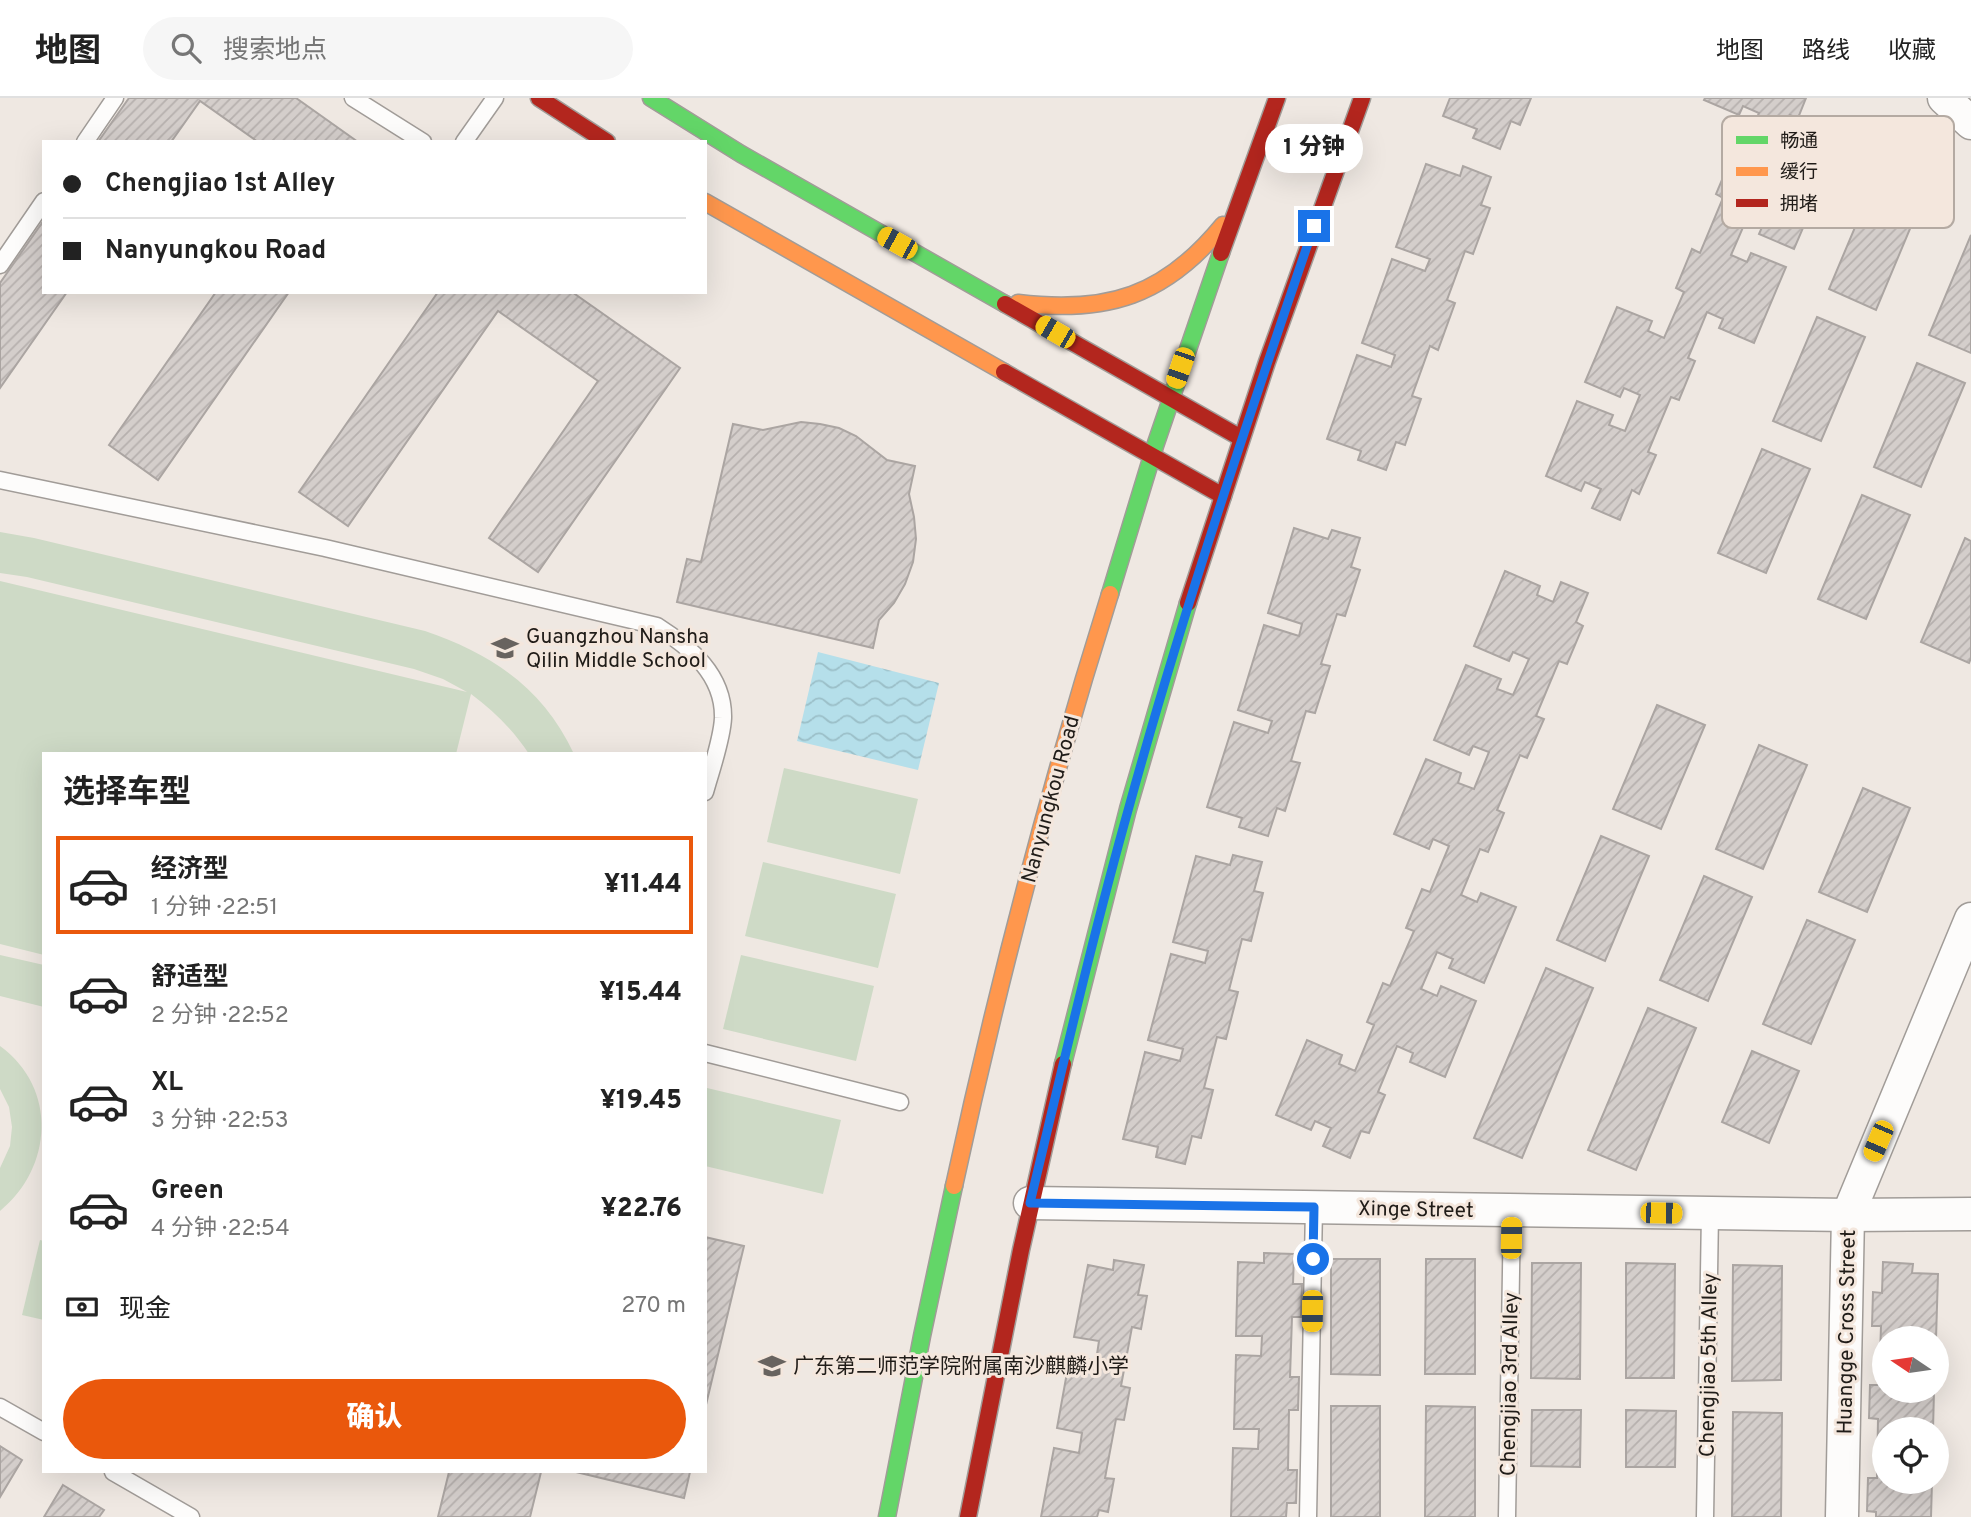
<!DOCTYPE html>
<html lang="zh">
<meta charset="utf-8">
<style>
body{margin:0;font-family:Overpass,"Noto Sans SC",sans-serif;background:#f6f6f6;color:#222;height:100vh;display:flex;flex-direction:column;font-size:26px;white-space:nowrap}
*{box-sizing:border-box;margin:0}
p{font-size:23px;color:#767676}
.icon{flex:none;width:38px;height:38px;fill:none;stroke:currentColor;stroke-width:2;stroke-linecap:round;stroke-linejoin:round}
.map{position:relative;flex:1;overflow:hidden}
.details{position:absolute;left:42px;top:654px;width:665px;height:721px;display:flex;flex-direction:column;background:#fff;border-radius:0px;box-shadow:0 7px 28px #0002}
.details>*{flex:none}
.top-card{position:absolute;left:42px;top:42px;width:665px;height:154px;border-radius:0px;box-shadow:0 7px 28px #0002;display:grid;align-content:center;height:154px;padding:0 21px;background:#fff}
.needle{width:46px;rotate:283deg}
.tools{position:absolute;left:1872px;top:1228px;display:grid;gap:14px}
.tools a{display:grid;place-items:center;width:77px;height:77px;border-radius:50%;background:#fff;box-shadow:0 7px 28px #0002;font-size:35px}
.end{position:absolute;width:32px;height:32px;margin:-16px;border:9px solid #1a73e8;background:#fff;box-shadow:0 0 0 4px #fff}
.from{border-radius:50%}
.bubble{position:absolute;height:49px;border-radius:24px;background:#fff;box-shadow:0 7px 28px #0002;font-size:23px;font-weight:800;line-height:49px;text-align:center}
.car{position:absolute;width:21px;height:42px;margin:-21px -10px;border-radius:9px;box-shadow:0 0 5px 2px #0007;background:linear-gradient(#f5c518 24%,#345 0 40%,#f5c518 0 76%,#345 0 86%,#f5c518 0)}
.top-card b{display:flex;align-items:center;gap:24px;height:66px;font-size:26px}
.top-card b+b{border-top:2px solid #e0e0e0}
.top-card i{width:18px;height:18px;background:#222}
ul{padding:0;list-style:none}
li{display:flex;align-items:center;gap:21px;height:98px;margin:0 14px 10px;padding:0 7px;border:4px solid transparent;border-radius:0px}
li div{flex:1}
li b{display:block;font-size:26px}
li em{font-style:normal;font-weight:800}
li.active{border-color:#ea580c}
li>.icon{width:63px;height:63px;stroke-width:1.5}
h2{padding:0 21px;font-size:32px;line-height:84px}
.pay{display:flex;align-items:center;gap:18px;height:77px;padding:0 21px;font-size:26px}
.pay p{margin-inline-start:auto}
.button{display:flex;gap:14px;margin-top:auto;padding:14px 21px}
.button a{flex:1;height:80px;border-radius:42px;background:#ea580c;color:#fff;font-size:28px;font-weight:800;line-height:80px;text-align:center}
header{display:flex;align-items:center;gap:42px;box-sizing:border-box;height:98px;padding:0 35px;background:#fff;border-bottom:2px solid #e0e0e0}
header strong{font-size:33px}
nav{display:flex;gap:38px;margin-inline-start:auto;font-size:24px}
.search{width:490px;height:63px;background:#f6f6f6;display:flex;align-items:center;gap:18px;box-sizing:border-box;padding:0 24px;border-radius:38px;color:#767676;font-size:26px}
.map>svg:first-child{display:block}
.green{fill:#cedac6}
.water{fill:url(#water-waves)}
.building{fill:url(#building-hatch);stroke:#aba5a2;stroke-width:2}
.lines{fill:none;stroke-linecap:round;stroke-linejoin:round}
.lane-casing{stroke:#a19c98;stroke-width:19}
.street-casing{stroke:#a19c98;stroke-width:35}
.fast-casing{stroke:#a19c98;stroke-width:19}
.slow-casing{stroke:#a19c98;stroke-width:19}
.jam-casing{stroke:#a19c98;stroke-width:19}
.lane{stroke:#fdfcfb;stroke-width:16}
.street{stroke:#fdfcfb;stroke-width:32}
.fast{stroke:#63d668;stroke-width:16}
.slow{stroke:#ff974d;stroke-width:16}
.jam{stroke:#b3261e;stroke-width:16}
.route{stroke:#1a73e8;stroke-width:9}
.labels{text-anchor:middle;stroke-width:6;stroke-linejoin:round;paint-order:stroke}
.poi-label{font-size:21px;fill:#201c18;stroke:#f4e7dd;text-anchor:start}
.street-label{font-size:21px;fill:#201c18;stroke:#f4e7dd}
.key{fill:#f4e7dd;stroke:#b4aaa2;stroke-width:2}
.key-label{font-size:19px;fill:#201c18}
</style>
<header>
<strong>地图</strong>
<div class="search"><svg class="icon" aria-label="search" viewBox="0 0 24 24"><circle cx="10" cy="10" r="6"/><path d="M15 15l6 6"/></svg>搜索地点</div>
<nav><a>地图</a><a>路线</a><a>收藏</a></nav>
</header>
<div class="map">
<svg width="1971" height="1419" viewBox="0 0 1971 1419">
<defs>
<pattern id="water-waves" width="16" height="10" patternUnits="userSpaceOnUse" patternTransform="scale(1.75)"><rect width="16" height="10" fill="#b5dfea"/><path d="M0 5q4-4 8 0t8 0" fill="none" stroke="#9bbfc8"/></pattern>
<pattern id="building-hatch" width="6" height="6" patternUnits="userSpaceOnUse" patternTransform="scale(1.75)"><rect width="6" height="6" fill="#d4cecb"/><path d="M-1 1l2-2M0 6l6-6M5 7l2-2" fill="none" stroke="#b6b0ae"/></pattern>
</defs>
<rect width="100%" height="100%" fill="#efe8e2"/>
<g class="green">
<path d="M0,434l34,6 391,93c67,23 118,57 149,123h-45c-16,-24 -35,-43 -58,-60l-15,60h-412v201l-44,-11v-363l467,111 -24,-13 -29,-10 -387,-92 -27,-4z"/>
<path d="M784,670l134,31 -18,75 -133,-32z"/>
<path d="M763,764l133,32 -18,74 -133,-32z"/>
<path d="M0,857l44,10v42l-44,-11z"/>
<path d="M741,857l133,31 -18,75 -133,-32z"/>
<path d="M0,948c58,42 53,122 0,165v-43l10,-22 2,-19 -3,-20 -9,-18z"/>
<path d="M707,990l134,32 -18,74 -118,-28v-68z"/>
<path d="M40,1142l4,1v79l-22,-5z"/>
</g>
<path class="water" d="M818,554l121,31 -21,87 -121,-29z"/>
<g class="building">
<path d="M129,0h167l62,44h-100l-58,-41 -29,41h-73z"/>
<path d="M1450,0h81l-11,27 -9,-4 -11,28 -27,-11 4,-9 -34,-13z"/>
<path d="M1705,0h101l-8,20 -8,-3 -19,46 16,7 3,-9 36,15 -32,75 -35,-15 4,-9 -16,-7 -16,37 16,7 4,-9 35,14 -32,76 -35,-15 4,-9 -16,-7 -19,46 7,3 -16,39 -8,-3 -23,55 8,3 -17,39 -7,-4 -12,30 -28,-12 9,-19 -16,-7 -4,9 -35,-15 31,-75 36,14 -4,10 16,6 15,-36 -16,-7 -4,9 -35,-15 32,-75 35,14 -4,10 16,7 20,-46 -8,-4 16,-39 8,4 23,-55 -7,-4 16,-38 7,3 20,-46 -16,-7 -4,9 -35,-15z"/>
<path d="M1888,51l47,20 -59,141 -47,-21z"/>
<path d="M1426,66l34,12 3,-10 28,11 -10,28 9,3 -17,46 -8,-3 -18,49 8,3 -17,47 -8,-4 -18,50 9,3 -16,46 -9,-3 -10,28 -28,-10 3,-9 -34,-12 30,-84 34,12 4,-12 -33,-12 30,-84 33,12 5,-12 -34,-12z"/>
<path d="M44,122v72h23l-67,96v-105z"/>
<path d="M1971,137v118l-42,-18z"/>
<path d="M216,194h73l-131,188 -49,-35z"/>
<path d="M438,194h134l108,76 -142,204 -49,-34 109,-157 -100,-70 -150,215 -49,-34z"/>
<path d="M1817,219l48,20 -44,104 -48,-20z"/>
<path d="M1917,265l48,20 -44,104 -47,-20z"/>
<path d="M801,324l19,2 19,4 17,8 31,24 28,6 -6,28 5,23 2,22 -3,23 -8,22 -11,19 -15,17 -6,28 -196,-46 10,-43 14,3 32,-138 30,6z"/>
<path d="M1762,351l48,20 -44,104 -48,-20z"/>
<path d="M1862,397l48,20 -44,104 -48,-20z"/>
<path d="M1294,430l34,11 4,-9 28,8 -9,29 9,3 -15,46 -8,-2 -16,50 9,2 -15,47 -9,-2 -15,50 9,2 -15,48 -8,-3 -9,28 -29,-9 3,-9 -35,-11 27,-85 34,11 4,-12 -34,-11 26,-85 35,11 3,-12 -34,-11z"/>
<path d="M1965,440l6,3v117l-2,5 -48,-21z"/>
<path d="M1505,473l35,15 -3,9 16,7 8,-20 27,11 -12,29 7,4 -16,38 -8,-3 -23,55 8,3 -17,39 -7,-3 -23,55 7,3 -16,39 -8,-3 -19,46 16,7 4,-9 35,14 -32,76 -35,-15 4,-9 -16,-7 -16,37 16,7 4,-10 35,15 -31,76 -35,-15 3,-9 -16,-7 -19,46 7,3 -16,38 -8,-2 -11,27 -27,-12 8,-18 -16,-7 -4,9 -35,-15 31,-75 35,15 -3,9 16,7 19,-46 -7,-3 16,-39 7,3 24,-55 -8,-3 16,-39 8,3 19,-46 -16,-7 -4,10 -35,-15 32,-75 35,14 -3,10 16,6 15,-37 -16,-6 -4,9 -35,-15 32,-75 35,14 -4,10 16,6 16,-36 -16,-7 -4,9 -35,-15z"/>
<path d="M1657,607l48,20 -44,104 -48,-20z"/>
<path d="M1759,647l48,20 -44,104 -47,-20z"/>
<path d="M1863,690l47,20 -43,104 -48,-20z"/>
<path d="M1601,738l48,20 -44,105 -48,-21z"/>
<path d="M1233,757l29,7 -8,29 9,2 -12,48 -9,-2 -13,51 9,2 -12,47 -9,-2 -13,51 9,2 -12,48 -9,-2 -7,28 -29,-7 2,-10 -35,-8 22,-87 35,9 3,-12 -35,-9 23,-86 34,9 3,-12 -35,-9 23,-86 34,9z"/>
<path d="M1704,778l48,21 -44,104 -48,-21z"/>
<path d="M1807,822l48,20 -44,104 -48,-20z"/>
<path d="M1546,870l47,20 -71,170 -48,-20z"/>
<path d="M1648,910l48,20 -60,142 -48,-20z"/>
<path d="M1752,953l47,20 -30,72 -47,-21z"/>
<path d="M705,1139l39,9 -39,163z"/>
<path d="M1264,1155l30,1 -1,30h9l-1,33h-9l-2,60h9l-1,33h-9l-1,60h9l-1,33h-9l-1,14h-55l2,-69 25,1 1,-20h-25l2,-74 25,1 1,-20h-26l2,-74 26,1z"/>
<path d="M1331,1161h49v116l-49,-1z"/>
<path d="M1426,1161h49v115h-50z"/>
<path d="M1114,1162l30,5 -6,30 9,1 -6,33 -9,-2 -11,59 9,2 -6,32 -8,-1 -11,59 9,1 -6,33 -9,-2 -2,7h-56l13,-69 25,5 3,-20 -25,-5 13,-72 26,5 3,-20 -25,-4 14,-72 25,5z"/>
<path d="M1883,1164l30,2 -1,9 26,1 -2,65h-51v52h49l-1,39h-48v52h47l-1,35h-55v-5l-9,-1 1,-33h9l1,-59 -9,-1 1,-33h9l2,-59h-9l1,-34 9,1z"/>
<path d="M1532,1165h49l-1,116 -49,-1z"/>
<path d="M1626,1165l49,1 -1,114h-48z"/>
<path d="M1733,1167l49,1 -1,114 -49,1z"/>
<rect x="1331" y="1308" width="49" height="111"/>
<path d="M1426,1308l49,1v110h-50z"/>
<path d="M1532,1312h49l-1,57 -49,-1z"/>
<path d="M1626,1312l50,1 -1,56h-49z"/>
<path d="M1733,1314l49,1 -1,104h-49z"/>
<path d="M0,1348l22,14 -22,37z"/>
<path d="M449,1374h92l-11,45h-92z"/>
<path d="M576,1374h114l-6,26z"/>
<path d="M63,1387l41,25 -5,7h-55z"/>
</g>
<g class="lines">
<defs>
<g id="lane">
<path d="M353,0l70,44"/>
<path d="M85,44l30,-44"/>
<path d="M464,44l31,-44"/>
<path d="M0,167l44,-64"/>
<path d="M0,382l325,68 332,78c33,21 67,49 66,92 -1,22 -12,52 -18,74"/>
<path d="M705,955l195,49"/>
<path d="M0,1309l44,25"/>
<path d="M113,1374l78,45"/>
<path d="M1308,1419l6,-310"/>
<path d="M1507,1419l5,-307"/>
<path d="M1705,1419l5,-304"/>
</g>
<g id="street">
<path d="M1944,0l27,25"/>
<path d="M1030,1105l818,12 123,-1"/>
<path d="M1842,1419l6,-302 123,-296"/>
</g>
<g id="fast">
<path d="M651,0l90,56 264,150"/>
<path d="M1110,496l45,-148 66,-193"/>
<path d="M1063,966l65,-255 60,-206"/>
<path d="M887,1419l35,-181 32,-150"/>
</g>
<g id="slow">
<path d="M705,104l299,170"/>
<path d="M1018,205c89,11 147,-7 205,-78"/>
<path d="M954,1088c43,-199 95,-398 156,-592"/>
</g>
<g id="jam">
<path d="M539,0l68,44"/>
<path d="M1221,155l56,-155"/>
<path d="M1005,206l236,134"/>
<path d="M1004,274l219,124"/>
<path d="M1188,505l79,-241 95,-264"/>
<path d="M968,1419l53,-267 42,-186"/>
</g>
</defs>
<use href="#lane" class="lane-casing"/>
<use href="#street" class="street-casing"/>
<use href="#fast" class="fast-casing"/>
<use href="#slow" class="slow-casing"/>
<use href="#jam" class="jam-casing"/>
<use href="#lane" class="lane"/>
<use href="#street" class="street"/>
<use href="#fast" class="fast"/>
<use href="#slow" class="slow"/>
<use href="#jam" class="jam"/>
</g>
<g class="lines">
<path class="route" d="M1313,1161l1,-52 -284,-4c32,-133 62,-265 99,-396 54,-196 119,-388 185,-581"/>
</g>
<defs>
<symbol id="school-bare" viewBox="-9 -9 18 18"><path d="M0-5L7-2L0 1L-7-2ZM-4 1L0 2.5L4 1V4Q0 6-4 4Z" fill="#68635f" stroke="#f4e7dd" stroke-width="2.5" paint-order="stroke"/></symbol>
</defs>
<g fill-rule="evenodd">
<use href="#school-bare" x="486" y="531" width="38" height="38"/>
<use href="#school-bare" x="753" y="1249" width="38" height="38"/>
</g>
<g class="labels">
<g class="poi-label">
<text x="526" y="545">Guangzhou Nansha<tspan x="526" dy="24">Qilin Middle School</tspan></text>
<text x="793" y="1275">广东第二师范学院附属南沙麒麟小学</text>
</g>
<g class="street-label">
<text transform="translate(1050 701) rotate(-75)" y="7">Nanyungkou Road</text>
<text transform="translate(1416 1111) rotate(1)" y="7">Xinge Street</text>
<text transform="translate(1846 1234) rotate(-89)" y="7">Huangge Cross Street</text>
<text transform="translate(1708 1267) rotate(-89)" y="7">Chengjiao 5th Alley</text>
<text transform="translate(1509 1286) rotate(-89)" y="7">Chengjiao 3rd Alley</text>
</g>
</g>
<rect x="1722" y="18" width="232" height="112" rx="10" class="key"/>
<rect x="1736" y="38" width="32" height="8" fill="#63d668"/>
<rect x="1736" y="69" width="32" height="9" fill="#ff974d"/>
<rect x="1736" y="101" width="32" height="8" fill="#b3261e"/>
<g class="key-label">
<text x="1780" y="49">畅通</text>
<text x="1780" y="80">缓行</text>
<text x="1780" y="112">拥堵</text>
</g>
</svg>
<div class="tools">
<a><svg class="needle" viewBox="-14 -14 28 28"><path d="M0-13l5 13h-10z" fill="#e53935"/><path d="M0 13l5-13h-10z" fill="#767676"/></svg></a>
<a><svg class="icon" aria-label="locate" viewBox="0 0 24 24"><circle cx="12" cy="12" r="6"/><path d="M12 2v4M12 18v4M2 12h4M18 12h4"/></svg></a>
</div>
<i class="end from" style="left:1313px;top:1161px"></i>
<i class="end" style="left:1314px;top:128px"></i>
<div class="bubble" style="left:1265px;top:26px;width:98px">1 分钟</div>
<i class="car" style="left:897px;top:145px;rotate:299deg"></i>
<i class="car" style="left:1055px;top:234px;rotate:300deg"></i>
<i class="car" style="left:1180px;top:270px;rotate:199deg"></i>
<i class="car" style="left:1878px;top:1043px;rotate:203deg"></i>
<i class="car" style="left:1661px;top:1115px;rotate:91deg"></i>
<i class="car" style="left:1511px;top:1140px;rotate:1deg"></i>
<i class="car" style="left:1312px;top:1213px;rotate:181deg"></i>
<div class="top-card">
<b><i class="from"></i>Chengjiao 1st Alley</b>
<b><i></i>Nanyungkou Road</b>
</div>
<section class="details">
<h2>选择车型</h2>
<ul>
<li class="active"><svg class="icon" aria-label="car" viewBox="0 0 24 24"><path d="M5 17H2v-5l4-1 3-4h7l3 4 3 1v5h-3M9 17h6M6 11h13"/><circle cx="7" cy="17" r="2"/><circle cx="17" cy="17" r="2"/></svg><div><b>经济型</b><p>1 分钟 · 22:51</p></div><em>¥11.44</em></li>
<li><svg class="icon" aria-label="car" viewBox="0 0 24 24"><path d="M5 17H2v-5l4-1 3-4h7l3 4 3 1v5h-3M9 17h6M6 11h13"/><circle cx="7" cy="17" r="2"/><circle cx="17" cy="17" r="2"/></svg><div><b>舒适型</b><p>2 分钟 · 22:52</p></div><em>¥15.44</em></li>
<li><svg class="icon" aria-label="car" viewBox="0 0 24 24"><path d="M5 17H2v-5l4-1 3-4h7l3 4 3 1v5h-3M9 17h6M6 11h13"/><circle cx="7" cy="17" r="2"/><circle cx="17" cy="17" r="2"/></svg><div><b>XL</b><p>3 分钟 · 22:53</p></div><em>¥19.45</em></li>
<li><svg class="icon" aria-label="car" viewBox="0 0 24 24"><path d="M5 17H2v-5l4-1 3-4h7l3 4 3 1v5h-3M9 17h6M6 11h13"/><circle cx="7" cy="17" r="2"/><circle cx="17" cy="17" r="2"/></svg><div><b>Green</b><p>4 分钟 · 22:54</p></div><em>¥22.76</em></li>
</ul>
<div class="pay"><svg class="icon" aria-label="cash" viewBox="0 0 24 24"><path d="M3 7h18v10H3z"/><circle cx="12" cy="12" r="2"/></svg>现金<p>270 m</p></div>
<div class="button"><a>确认</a></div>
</section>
</div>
